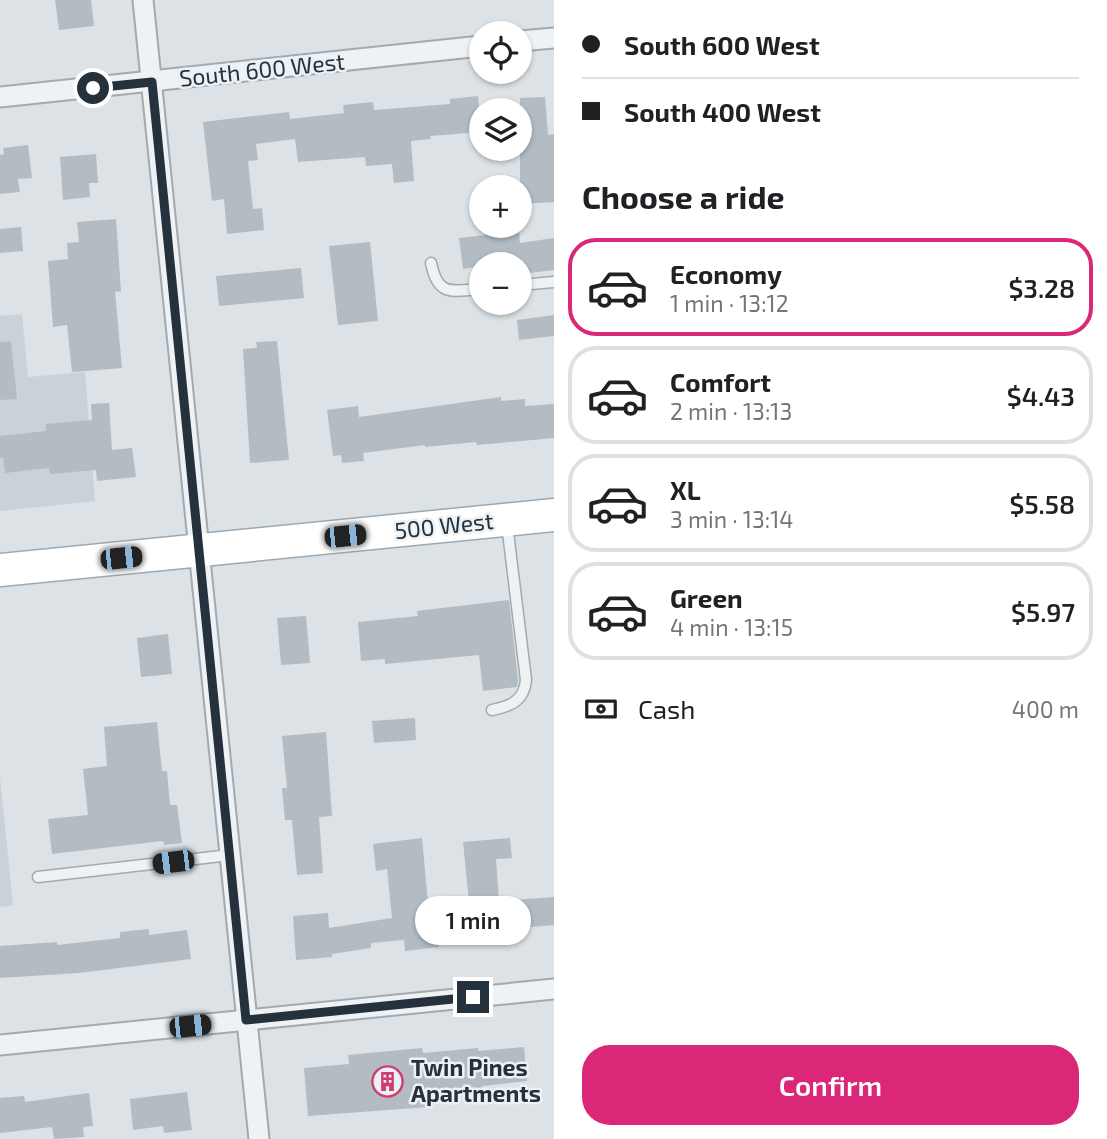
<!DOCTYPE html>
<meta charset="utf-8">
<style>
body{margin:0;font-family:"Exo 2",sans-serif;background:#f6f6f6;color:#202124;height:100vh;display:flex;flex-direction:column;font-size:26px;white-space:nowrap}
*{box-sizing:border-box;margin:0}
p{font-size:23px;color:#757577}
.icon{flex:none;width:38px;height:38px;fill:none;stroke:currentColor;stroke-width:2;stroke-linecap:round;stroke-linejoin:round}
.map{position:relative;flex:1;overflow:hidden}
.drawer{display:flex;flex-direction:column;background:#fff;width:553px}
.drawer>*{flex:none}
.top-card{display:grid;align-content:center;height:154px;padding:0 28px;background:#fff}
.fabs{position:absolute;left:469px;top:21px;display:grid;gap:14px}
.fabs a{display:grid;place-items:center;width:63px;height:63px;border-radius:50%;background:#fff;box-shadow:0 2px 5px #0004;font-size:35px}
.end{position:absolute;width:32px;height:32px;margin:-16px;border:9px solid #25323d;background:#fff;box-shadow:0 0 0 4px #fff}
.from{border-radius:50%}
.bubble{position:absolute;height:49px;border-radius:24px;background:#fff;box-shadow:0 2px 5px #0004;font-size:23px;font-weight:600;line-height:49px;text-align:center}
.car{position:absolute;width:21px;height:42px;margin:-21px -10px;border-radius:9px;box-shadow:0 0 5px 2px #0007;background:linear-gradient(#222 24%,#8ab4d8 0 40%,#222 0 76%,#8ab4d8 0 86%,#222 0)}
.top-card b{display:flex;align-items:center;gap:24px;height:66px;font-size:26px}
.top-card b+b{border-top:2px solid #e0e0e0}
.top-card i{width:18px;height:18px;background:#202124}
ul{padding:0;list-style:none}
li{display:flex;align-items:center;gap:21px;height:98px;margin:0 14px 10px;padding:0 14px;border:4px solid #e0e0e0;border-radius:28px}
li div{flex:1}
li b{display:block;font-size:26px}
li em{font-style:normal;font-weight:600}
li.active{border-color:#db2777}
li>.icon{width:63px;height:63px;stroke-width:1.5}
h2{padding:0 28px;font-size:32px;line-height:84px}
.pay{display:flex;align-items:center;gap:18px;height:77px;padding:0 28px;font-size:26px}
.pay p{margin-inline-start:auto}
.cta{display:flex;gap:14px;margin-top:auto;padding:14px 28px}
.cta a{flex:1;height:80px;border-radius:28px;background:#db2777;color:#fff;font-size:28px;font-weight:600;line-height:80px;text-align:center}
main{display:flex;flex:1;min-height:0}
.map>svg:first-child{display:block}
.built{fill:#cad2d9}
.building{fill:#b3bcc3}
.lines{fill:none;stroke-linecap:round;stroke-linejoin:round}
.service-casing{stroke:#a1aab0;stroke-width:13}
.minor-casing{stroke:#a1aab0;stroke-width:23}
.primary-casing{stroke:#9ba9b2;stroke-width:35}
.service{stroke:#eef2f5;stroke-width:10}
.minor{stroke:#eef2f5;stroke-width:19}
.primary{stroke:#fff;stroke-width:32}
.route{stroke:#25323d;stroke-width:9}
.labels{text-anchor:middle;stroke-width:5;stroke-linejoin:round;paint-order:stroke}
.street-label{font-size:23px;fill:#25323d;stroke:#ebf1f4}
.poi-label{font-size:23px;font-weight:bold;fill:#25323d;stroke:#ebf1f4;text-anchor:start}
</style>
<main>
<div class="map">
<svg width="554" height="1139" viewBox="0 0 554 1139">
<rect width="100%" height="100%" fill="#dce2e6"/>
<g class="built">
<path d="M22,314l6,63 57,-5 10,129 -95,10v-195z"/>
<path d="M0,777l13,128 -13,2z"/>
</g>
<g class="building">
<path d="M55,0h36l3,26 -35,4z"/>
<path d="M478,96l3,36 -51,4 1,3 -20,2 3,40 -20,2 -2,-19 -26,2 -1,-9 -67,5 -3,-23 -39,5 2,16 -10,1 5,48 9,-1 2,22 -37,4 -3,-35 -12,2 -9,-79 86,-10 1,7 54,-6 -1,-8 30,-3 1,8 76,-6v-5z"/>
<path d="M545,97l3,38 6,-1v68l-34,2v-106z"/>
<path d="M28,145l4,33 -14,1 2,13 -20,2v-39l4,-1 -1,-6z"/>
<path d="M96,154l2,29h-9l1,14 -27,3 -3,-43z"/>
<path d="M116,219l5,72 -6,1 7,76 -50,4 -5,-47 -14,2 -5,-66 20,-2 -1,-16 12,-1 -2,-20z"/>
<path d="M21,227l2,24 -23,2v-24z"/>
<path d="M519,231l1,12 34,-5v32l-34,4v-12l-39,2v2l-18,3 -4,-31z"/>
<path d="M370,242l8,79 -40,4 -9,-79z"/>
<path d="M301,268l3,30 -85,8 -3,-30z"/>
<path d="M554,315v21l-35,4 -2,-20z"/>
<path d="M11,341l6,58 -17,1v-58z"/>
<path d="M277,341l12,119 -39,3 -7,-114 14,-1 -1,-6z"/>
<path d="M501,397v4l24,-2v7l29,-2v34l-77,7 -1,-3 -51,5v-2l-62,8 1,8 -22,2 -1,-8 -8,1 -6,-46 31,-4 1,11z"/>
<path d="M109,403l3,47 20,-2 4,29 -39,4 -1,-11 -46,4 -1,-6 -44,5 -2,-15h-3v-22l46,-5v-7l46,-4 -1,-16z"/>
<path d="M509,600l9,80 -1,7 -34,4 -4,-36 -94,9v-5l-24,2 -3,-39 60,-6 -1,-5z"/>
<path d="M306,616l4,47 -29,2 -4,-47z"/>
<path d="M168,634l4,40 -31,3 -4,-39z"/>
<path d="M415,718l1,22 -42,3 -2,-22z"/>
<path d="M157,722l5,49h5l3,34h7l5,38 -18,2 -1,-4 -111,13 -4,-35 40,-4 -5,-46 24,-3 -3,-39z"/>
<path d="M326,732l6,84 -13,1 4,56 -26,2 -5,-55h-7l-3,-32h5l-5,-52z"/>
<path d="M422,838l7,76 6,-1 4,34 -34,4 -1,-11 -33,3v5l-39,6v3l-36,3 -3,-44 35,-3 1,15 63,-10 -5,-49 -11,2 -3,-27z"/>
<path d="M510,838l2,20 -16,1 3,42 55,-4v28l-82,7 -9,-90z"/>
<path d="M149,929v6l38,-5 4,29 -112,14 -79,5v-32l57,-4v3l63,-7v-6z"/>
<path d="M524,1047l3,34 -45,5v8l-55,6 1,7 -120,9 -4,-48 45,-4 -1,-9 74,-7 1,5 55,-5v3z"/>
<path d="M187,1092l5,38 -28,3 -1,-7 -30,4 -3,-31z"/>
<path d="M89,1093l4,33 -10,1 1,10 -30,2 -2,-12 -52,6v-35l24,-2 1,6z"/>
</g>
<g class="lines">
<defs>
<g id="service">
<path d="M431,263c7,34 20,28 50,26"/>
<path d="M520,285l34,-3"/>
<path d="M492,710c19,-4 32,-9 34,-30l-19,-156"/>
<path d="M38,877l192,-22"/>
</g>
<g id="minor">
<path d="M143,0l116,1139"/>
<path d="M520,41l34,-3"/>
<path d="M0,97l481,-51"/>
<path d="M0,1045l554,-56"/>
</g>
<path id="primary" d="M0,570l554,-55"/>
</defs>
<use href="#service" class="service-casing"/>
<use href="#minor" class="minor-casing"/>
<use href="#primary" class="primary-casing"/>
<use href="#service" class="service"/>
<use href="#minor" class="minor"/>
<use href="#primary" class="primary"/>
</g>
<g class="lines">
<path class="route" d="M93,88l59,-6 94,938 227,-23"/>
</g>
<defs>
<symbol id="building-ring" viewBox="-11 -11 22 22"><circle r="9.5" fill="#ebf1f4" stroke="#d13b6e" stroke-width="1.5"/><path d="M-4-6H4V6H1V3H-1V6H-4ZM-2.5-4.3h1.7v1.8h-1.7ZM.8-4.3h1.7v1.8H.8ZM-2.5-1h1.7V.8h-1.7ZM.8-1h1.7V.8H.8Z" fill="#d13b6e"/></symbol>
</defs>
<g fill-rule="evenodd">
<use href="#building-ring" x="370" y="1064" width="35" height="35"/>
</g>
<g class="labels">
<g class="street-label">
<text transform="translate(262 70) rotate(-6)" y="8">South 600 West</text>
<text transform="translate(444 526) rotate(-6)" y="8">500 West</text>
</g>
<g class="poi-label">
<text x="411" y="1076">Twin Pines<tspan x="411" dy="26">Apartments</tspan></text>
</g>
</g>
</svg>
<div class="fabs">
<a><svg class="icon" aria-label="locate" viewBox="0 0 24 24"><circle cx="12" cy="12" r="6"/><path d="M12 2v4M12 18v4M2 12h4M18 12h4"/></svg></a>
<a><svg class="icon" aria-label="layers" viewBox="0 0 24 24"><path d="M12 4l9 5-9 5-9-5zM3 14l9 5 9-5"/></svg></a>
<a>+</a>
<a>−</a>
</div>
<i class="end from" style="left:93px;top:88px"></i>
<i class="end" style="left:473px;top:997px"></i>
<div class="bubble" style="left:415px;top:896px;width:116px">1 min</div>
<i class="car" style="left:345px;top:536px;rotate:84deg"></i>
<i class="car" style="left:121px;top:558px;rotate:84deg"></i>
<i class="car" style="left:173px;top:862px;rotate:263deg"></i>
<i class="car" style="left:190px;top:1026px;rotate:84deg"></i>
</div>
<section class="drawer">
<div class="top-card">
<b><i class="from"></i>South 600 West</b>
<b><i></i>South 400 West</b>
</div>
<h2>Choose a ride</h2>
<ul>
<li class="active"><svg class="icon" aria-label="car" viewBox="0 0 24 24"><path d="M5 17H2v-5l4-1 3-4h7l3 4 3 1v5h-3M9 17h6M6 11h13"/><circle cx="7" cy="17" r="2"/><circle cx="17" cy="17" r="2"/></svg><div><b>Economy</b><p>1 min · 13:12</p></div><em>$3.28</em></li>
<li><svg class="icon" aria-label="car" viewBox="0 0 24 24"><path d="M5 17H2v-5l4-1 3-4h7l3 4 3 1v5h-3M9 17h6M6 11h13"/><circle cx="7" cy="17" r="2"/><circle cx="17" cy="17" r="2"/></svg><div><b>Comfort</b><p>2 min · 13:13</p></div><em>$4.43</em></li>
<li><svg class="icon" aria-label="car" viewBox="0 0 24 24"><path d="M5 17H2v-5l4-1 3-4h7l3 4 3 1v5h-3M9 17h6M6 11h13"/><circle cx="7" cy="17" r="2"/><circle cx="17" cy="17" r="2"/></svg><div><b>XL</b><p>3 min · 13:14</p></div><em>$5.58</em></li>
<li><svg class="icon" aria-label="car" viewBox="0 0 24 24"><path d="M5 17H2v-5l4-1 3-4h7l3 4 3 1v5h-3M9 17h6M6 11h13"/><circle cx="7" cy="17" r="2"/><circle cx="17" cy="17" r="2"/></svg><div><b>Green</b><p>4 min · 13:15</p></div><em>$5.97</em></li>
</ul>
<div class="pay"><svg class="icon" aria-label="cash" viewBox="0 0 24 24"><path d="M3 7h18v10H3z"/><circle cx="12" cy="12" r="2"/></svg>Cash<p>400 m</p></div>
<div class="cta"><a>Confirm</a></div>
</section>
</main>
